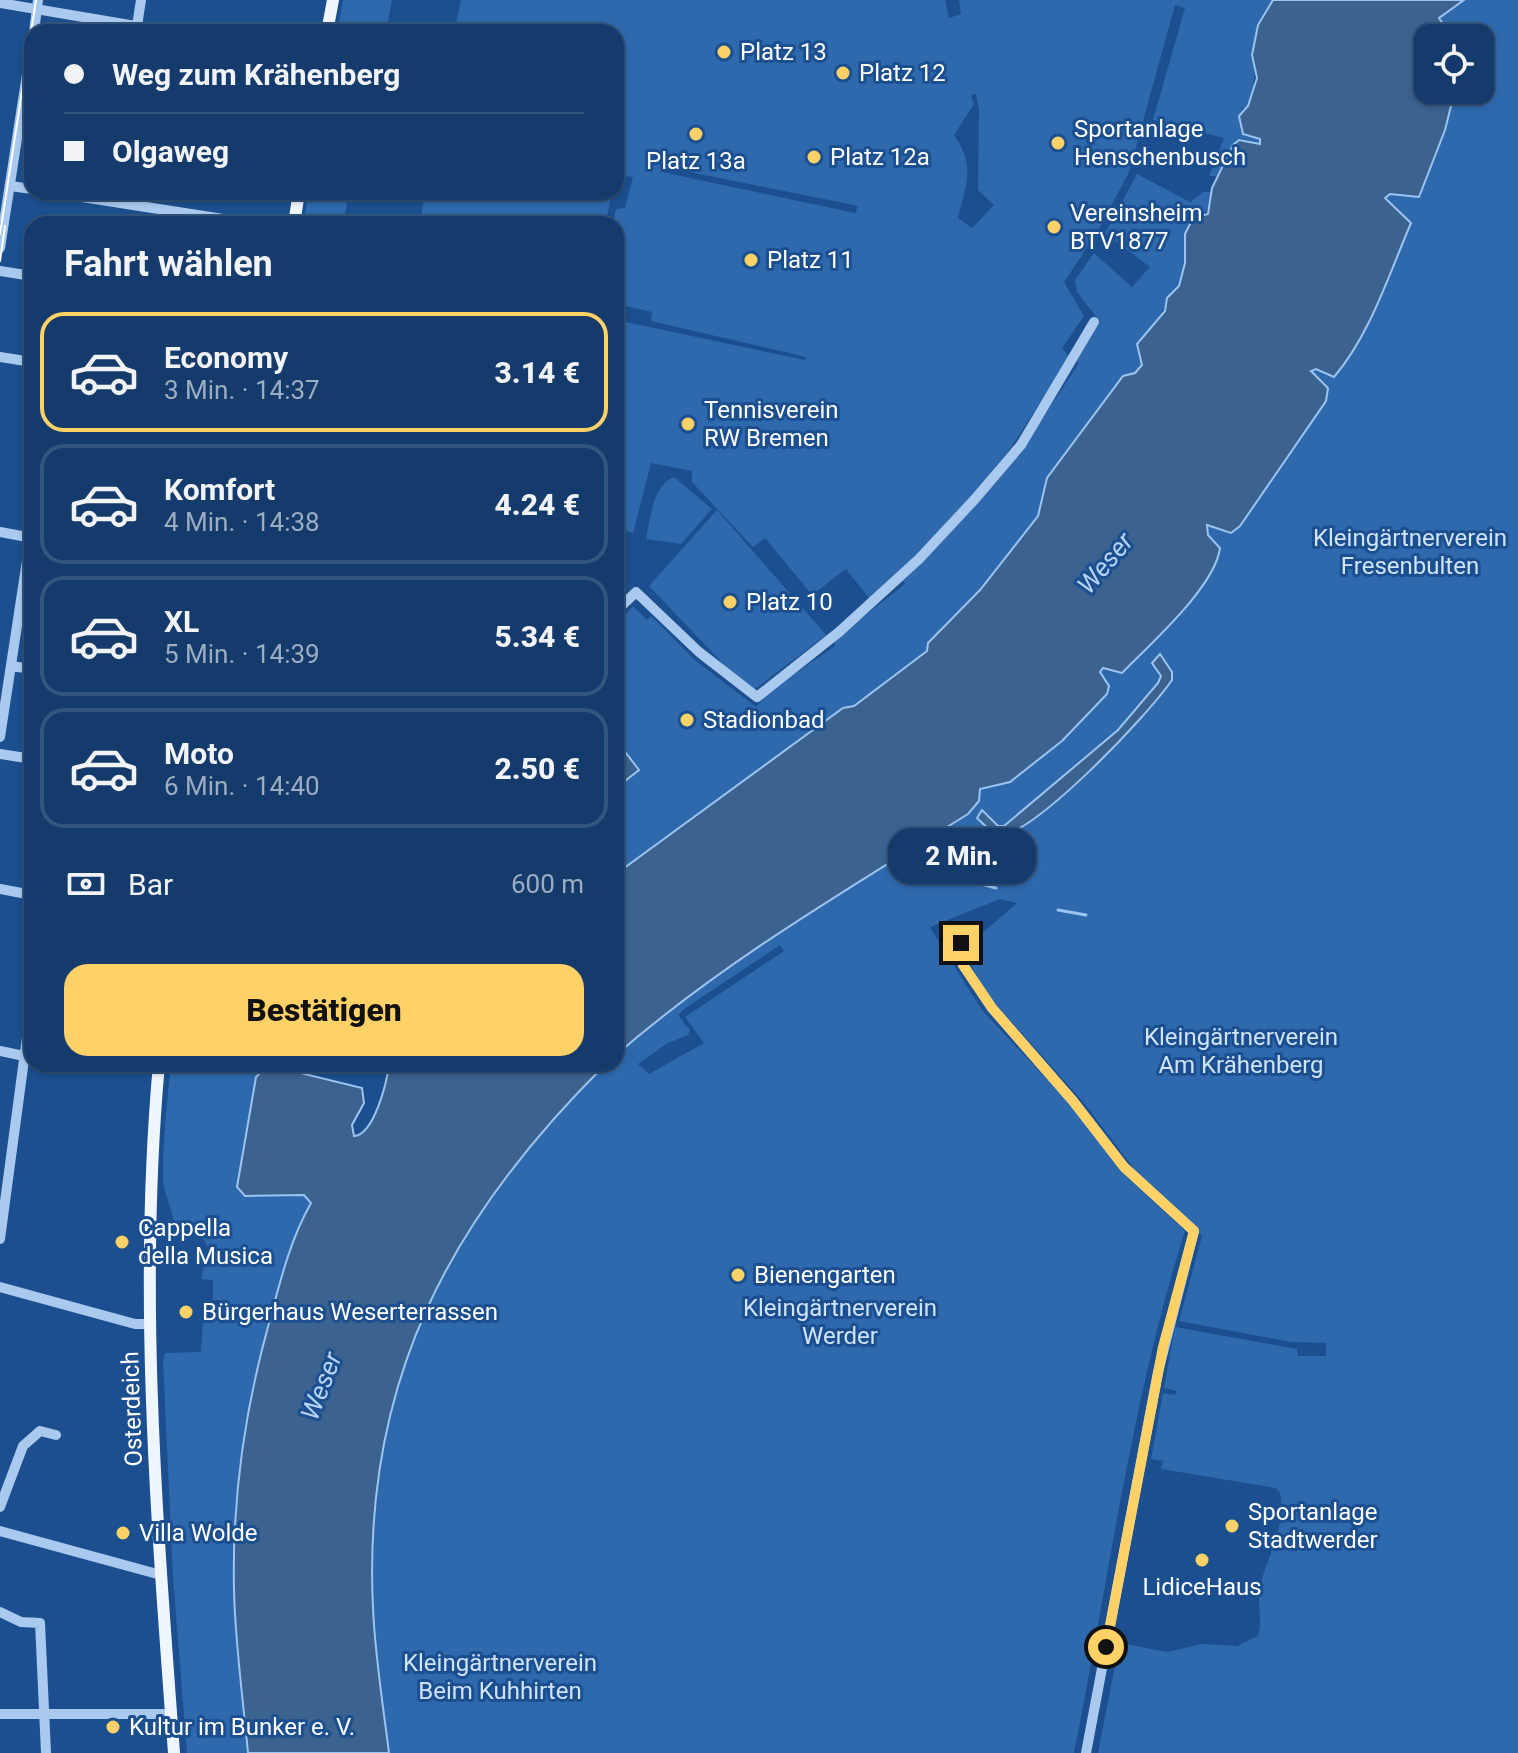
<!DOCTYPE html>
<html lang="de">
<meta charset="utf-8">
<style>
body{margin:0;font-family:Roboto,sans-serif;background:#214673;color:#f1f3f6;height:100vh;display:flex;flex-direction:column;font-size:30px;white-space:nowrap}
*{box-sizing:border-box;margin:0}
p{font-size:26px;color:#9dadc1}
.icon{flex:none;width:44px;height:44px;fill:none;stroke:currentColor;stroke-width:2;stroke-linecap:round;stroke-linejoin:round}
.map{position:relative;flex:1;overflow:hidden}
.sheet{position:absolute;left:24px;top:216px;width:600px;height:856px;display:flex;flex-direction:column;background:#143b6b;border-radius:24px;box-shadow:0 2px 6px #0004,0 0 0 2px #33557e}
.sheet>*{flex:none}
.guide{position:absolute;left:24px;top:24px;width:600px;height:176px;border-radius:24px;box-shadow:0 2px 6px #0004,0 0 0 2px #33557e;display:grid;align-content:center;height:176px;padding:0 40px;background:#143b6b}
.controls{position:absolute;left:1414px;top:24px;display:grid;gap:16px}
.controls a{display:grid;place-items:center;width:80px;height:80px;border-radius:16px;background:#143b6b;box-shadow:0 2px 6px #0004,0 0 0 2px #33557e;font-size:40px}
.end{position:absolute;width:36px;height:36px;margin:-18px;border:10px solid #ffd166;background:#111;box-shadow:0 0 0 4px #111}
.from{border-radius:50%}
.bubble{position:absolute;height:56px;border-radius:24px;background:#143b6b;box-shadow:0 2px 6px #0004,0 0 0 2px #33557e;font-size:26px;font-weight:800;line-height:56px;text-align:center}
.guide b{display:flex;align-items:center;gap:28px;height:76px;font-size:30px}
.guide b+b{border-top:2px solid #33557e}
.guide i{width:20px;height:20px;background:#f1f3f6}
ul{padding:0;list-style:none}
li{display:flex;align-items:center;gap:24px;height:120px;margin:0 16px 12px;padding:0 24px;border:4px solid #33557e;border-radius:24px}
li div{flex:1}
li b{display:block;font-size:30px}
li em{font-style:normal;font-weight:800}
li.active{border-color:#ffd166}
li>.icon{width:72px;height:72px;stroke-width:1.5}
h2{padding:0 40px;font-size:36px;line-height:96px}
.pay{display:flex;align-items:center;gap:20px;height:88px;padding:0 40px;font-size:30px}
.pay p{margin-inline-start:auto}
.button{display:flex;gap:16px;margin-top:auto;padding:16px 40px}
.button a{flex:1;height:92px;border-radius:24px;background:#ffd166;color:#111;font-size:32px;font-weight:800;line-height:92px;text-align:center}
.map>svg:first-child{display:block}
.green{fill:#2e69ad;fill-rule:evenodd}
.water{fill:#3c6290;stroke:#9cc4f0;stroke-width:2}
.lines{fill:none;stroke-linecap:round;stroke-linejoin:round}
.stream{stroke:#9cc4f0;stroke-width:3}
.minor{stroke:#a9c9ee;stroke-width:10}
.major{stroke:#f0f6ff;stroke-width:12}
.tram{stroke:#fff;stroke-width:2}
.route{stroke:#ffd166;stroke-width:10}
.poi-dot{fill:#ffd166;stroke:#1b4f8f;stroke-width:3}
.labels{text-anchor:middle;stroke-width:6;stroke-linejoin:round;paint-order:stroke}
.poi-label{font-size:24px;fill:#fff;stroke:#1b4f8f;text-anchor:start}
.park-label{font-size:24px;fill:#cfe3fa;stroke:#1b4f8f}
.street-label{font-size:24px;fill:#fff;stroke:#1b4f8f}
.water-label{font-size:26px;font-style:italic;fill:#b5d3f5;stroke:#1b4f8f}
</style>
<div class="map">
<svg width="1518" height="1753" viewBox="0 0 1518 1753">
<rect width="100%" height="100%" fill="#1b4f8f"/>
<g class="green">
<path d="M343,0h49l-6,32h-49z"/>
<path d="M461,0h484l4,18 12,-4 -2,-14h314c-29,31 -10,71 -25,106l-7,4 20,31 -3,4 -19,-5 -6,5 -12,31h-12l15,-38 -71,-18 32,-112 -10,-3 -46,167 -31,59 -34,51 20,34 -22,32 7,8 -2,5 -55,85 -43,55 -98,100 -25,-32 -34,26 -47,-57 -12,9 -61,-65v-11l-41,-8 -18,70 -17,-5v-208l189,40 1,-3 -155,-36 1,-9 -31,-7 -4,-6 3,-8 -4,-2v-65h-3l3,-15 9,-1 8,-31 -17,-2v-143h-162zM976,94l3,16 -1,80 16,15 -22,23 -14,-10c8,-35 18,-51 -4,-83l20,-31 -3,-9zM675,169l183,37 -3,7 -193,-41z"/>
<path d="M1464,0h54v1753h-420l20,-102 5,2 2,-9 42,8 35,-8 35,2 21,-10c5,-17 -1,-32 2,-50 7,-29 27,-62 20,-93l-4,-5 -115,-19 2,-8 -12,-2 12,-66 12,2 2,-4 -13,-3 11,-61 122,22 1,7h28v-13l-35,-1 -112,-21 23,-85 -64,-62 -54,-71 -98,-110 -22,-41 3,-6 50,-43 -17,-4 -70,28 51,82 86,92 53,70 65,60c-54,170 -76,348 -111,522h-685c-6,-48 -14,-97 -16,-145 -11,-225 76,-389 233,-544h10v-9c107,-93 232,-166 352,-241l11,-25 31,-7 52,-41 45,-47 2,-8 -9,-14 3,-4 19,5c28,-29 93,-86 98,-125l-12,-13 -1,-10 24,8 9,-7 86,-125 2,-13 -17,-17 4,-2 19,8 30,-48 47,-105 -26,-26 5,-4 29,3 26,-67 10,-40h25v-52h-19l-21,-16 2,-9zM780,945l4,6 -99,66 19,26 -55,31 -11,-10 30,-21 20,-8 2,-5 -12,-15 6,-6z"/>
<path d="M1137,174l53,28 13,-10h10c-4,21 -13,28 -28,42v29l-6,23 -41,62 4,16 -7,9 -12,3 -75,102 -10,38 -58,74 -52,53v8l-74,55 -11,2 -227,166v-250l17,-18 14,14 4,-4 45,45 60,46 11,-14 68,-47 -1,-6 71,-56 -2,-3c68,-66 125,-138 176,-218l-2,-2 23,-39 -23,-30 -2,-12 19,-27 38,34 18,-20 -45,-34z"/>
<path d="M309,192h40l-6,32h-40z"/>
<path d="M425,192h187l-7,32h-185z"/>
<path d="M674,477l38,32 -31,35 -35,-5c4,-20 7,-54 28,-62z"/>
<path d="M717,510l109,125 -71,54 -26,-19 -80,-84z"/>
<path d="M171,1064l97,1 -12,12 -19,110 9,9 58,-1 7,7c-21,37 -31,80 -42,121 -23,87 -37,176 -35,266 1,54 8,109 14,164h-61l-14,-176 -10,-215 2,-9 36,-1 2,-32h19l-1,-20h-8v-20l-11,-1c0,-22 18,-28 -8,-48h-19c-1,-20 -11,-34 -12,-54 0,-38 4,-76 8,-113z"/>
</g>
<g class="water">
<path d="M1273,0h191l-25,18 6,9 16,11h-33v52h27l-10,40 -26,67 -29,-3 -5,4 26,25c-22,51 -41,112 -77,154l-18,-8 -5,2 17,17 -2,13 -86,125 -9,7 -24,-8 1,10 12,13c-5,39 -70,96 -98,125l-19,-5 -3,4 9,14 -2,8 -45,47 -52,41 -30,7 -1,12 -11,13c-120,75 -245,148 -352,241v-181l227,-166 11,-2 73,-55 1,-8 52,-53 58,-74 9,-38 76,-102 12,-3 7,-8 -5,-21 28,-33 2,-13 12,-12 6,-23v-29l8,-16 15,-4 4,-26 21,-43 6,-5 21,4v-5l-17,-5 -4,-18 9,-10 9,-28 -5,-23 6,-30z"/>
<path d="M1160,654l12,18v8c-24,35 -135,153 -175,157l-20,-19 5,-8 16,16h6l114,-96 40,-47 3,-7 -9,-13z"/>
<path d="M616,740l23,30 -23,18z"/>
<path d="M389,1064h217c-157,155 -244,319 -233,544 2,48 10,97 16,145h-141c-5,-55 -13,-110 -14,-164 -2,-90 11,-180 35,-266 11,-41 21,-83 42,-120l-7,-8 -59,1 -8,-9 19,-110 12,-12 94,23 2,15 -12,22 2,11c20,-1 33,-54 35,-72z"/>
</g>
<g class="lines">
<g class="stream">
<path d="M891,860l105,28"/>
<path d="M1058,910l28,5"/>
</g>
<g class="minor">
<path d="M0,3l171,29"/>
<path d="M137,26l4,-26"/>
<path d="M34,32l4,-32"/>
<path d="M10,186l22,3"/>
<path d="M50,192l205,32"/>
<path d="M0,248l32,-206"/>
<path d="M0,271l32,5"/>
<path d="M0,357l32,5"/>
<path d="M0,532l32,6"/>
<path d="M616,611l20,-19 63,60 58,45 82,-65 80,-73 56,-60 46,-54 73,-123"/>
<path d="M11,666l21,3"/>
<path d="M0,737l32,-209"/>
<path d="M0,754l32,5"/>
<path d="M0,889l32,6"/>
<path d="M961,943l2,22 29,43 81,93 51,66 70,64 -36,141 -72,381"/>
<path d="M0,1051l24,5"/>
<path d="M0,1239l32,-239"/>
<path d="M0,1287l135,37h16"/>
<path d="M0,1507l23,-61 17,-15 16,4"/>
<path d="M0,1531l161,44"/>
<path d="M0,1612l21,10 19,1 6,130"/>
<path d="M0,1714h172"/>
</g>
<g class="major">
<path d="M327,32l6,-32"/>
<path d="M294,224l5,-32"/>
<path d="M159,1064c-21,229 -2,460 15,689"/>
</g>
<g class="tram">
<path d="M0,234l36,-234"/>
<path d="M0,261l5,-35"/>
</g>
</g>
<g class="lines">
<path class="route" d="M961,943l2,22 29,43 81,93 51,66 70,64 -31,116 -57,300"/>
</g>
<g class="poi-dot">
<circle cx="724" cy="52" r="8"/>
<circle cx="843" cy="73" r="8"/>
<circle cx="696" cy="134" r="8"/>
<circle cx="1058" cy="143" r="8"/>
<circle cx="814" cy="157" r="8"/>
<circle cx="1054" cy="227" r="8"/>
<circle cx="751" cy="260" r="8"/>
<circle cx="688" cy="424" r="8"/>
<circle cx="730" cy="602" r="8"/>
<circle cx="687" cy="720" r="8"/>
<circle cx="122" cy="1242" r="8"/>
<circle cx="738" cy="1275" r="8"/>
<circle cx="186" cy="1312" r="8"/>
<circle cx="1232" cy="1526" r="8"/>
<circle cx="123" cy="1533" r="8"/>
<circle cx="1202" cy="1560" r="8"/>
<circle cx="113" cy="1727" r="8"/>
</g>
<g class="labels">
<g class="poi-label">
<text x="740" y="60">Platz 13</text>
<text x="859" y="81">Platz 12</text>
<text x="1074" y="137">Sportanlage<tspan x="1074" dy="28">Henschenbusch</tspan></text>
<text x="830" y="165">Platz 12a</text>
<text x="696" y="169" text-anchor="middle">Platz 13a</text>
<text x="1070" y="221">Vereinsheim<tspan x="1070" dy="28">BTV1877</tspan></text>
<text x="767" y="268">Platz 11</text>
<text x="704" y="418">Tennisverein<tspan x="704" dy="28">RW Bremen</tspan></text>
<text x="746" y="610">Platz 10</text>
<text x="703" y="728">Stadionbad</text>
<text x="138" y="1236">Cappella<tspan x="138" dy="28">della Musica</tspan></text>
<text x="754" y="1283">Bienengarten</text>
<text x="202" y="1320">Bürgerhaus Weserterrassen</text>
<text x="1248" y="1520">Sportanlage<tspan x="1248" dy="28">Stadtwerder</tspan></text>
<text x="139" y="1541">Villa Wolde</text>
<text x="1202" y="1595" text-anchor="middle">LidiceHaus</text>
<text x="129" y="1735">Kultur im Bunker e. V.</text>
</g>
<g class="park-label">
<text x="1410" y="546">Kleingärtnerverein<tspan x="1410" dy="28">Fresenbulten</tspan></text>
<text x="1241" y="1045">Kleingärtnerverein<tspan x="1241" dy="28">Am Krähenberg</tspan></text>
<text x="840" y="1316">Kleingärtnerverein<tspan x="840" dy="28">Werder</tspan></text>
<text x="500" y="1671">Kleingärtnerverein<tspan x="500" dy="28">Beim Kuhhirten</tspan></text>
</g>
<g class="street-label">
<text transform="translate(132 1409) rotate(-92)" y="8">Osterdeich</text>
</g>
<g class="water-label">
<text transform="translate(1105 563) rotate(-50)" y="9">Weser</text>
<text transform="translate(321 1386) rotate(-69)" y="9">Weser</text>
</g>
</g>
</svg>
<div class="controls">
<a><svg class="icon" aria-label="locate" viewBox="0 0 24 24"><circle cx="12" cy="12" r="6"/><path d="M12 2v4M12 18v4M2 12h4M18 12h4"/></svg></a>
</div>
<i class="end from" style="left:1106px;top:1647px"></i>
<i class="end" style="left:961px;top:943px"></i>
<div class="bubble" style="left:888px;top:828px;width:148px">2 Min.</div>
<div class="guide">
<b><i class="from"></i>Weg zum Krähenberg</b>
<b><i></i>Olgaweg</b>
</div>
<section class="sheet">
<h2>Fahrt wählen</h2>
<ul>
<li class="active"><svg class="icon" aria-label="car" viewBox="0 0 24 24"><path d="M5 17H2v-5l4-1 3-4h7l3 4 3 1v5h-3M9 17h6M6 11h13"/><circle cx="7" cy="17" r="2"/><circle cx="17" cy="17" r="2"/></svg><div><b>Economy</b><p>3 Min. · 14:37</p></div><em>3.14 €</em></li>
<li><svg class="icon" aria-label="car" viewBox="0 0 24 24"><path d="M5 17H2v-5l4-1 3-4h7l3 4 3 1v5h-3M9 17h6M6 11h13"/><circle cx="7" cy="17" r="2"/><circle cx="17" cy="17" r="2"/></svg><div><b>Komfort</b><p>4 Min. · 14:38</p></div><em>4.24 €</em></li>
<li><svg class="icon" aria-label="car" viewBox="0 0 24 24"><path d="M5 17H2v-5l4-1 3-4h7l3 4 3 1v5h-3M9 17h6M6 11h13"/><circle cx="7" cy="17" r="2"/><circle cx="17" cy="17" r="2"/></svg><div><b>XL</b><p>5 Min. · 14:39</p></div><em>5.34 €</em></li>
<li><svg class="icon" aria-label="car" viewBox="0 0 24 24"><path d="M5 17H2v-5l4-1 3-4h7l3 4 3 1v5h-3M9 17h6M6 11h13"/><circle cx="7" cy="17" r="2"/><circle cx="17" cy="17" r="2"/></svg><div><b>Moto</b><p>6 Min. · 14:40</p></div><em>2.50 €</em></li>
</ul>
<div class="pay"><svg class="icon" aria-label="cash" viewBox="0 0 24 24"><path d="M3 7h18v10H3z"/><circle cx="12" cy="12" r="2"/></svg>Bar<p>600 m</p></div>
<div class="button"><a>Bestätigen</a></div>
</section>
</div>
